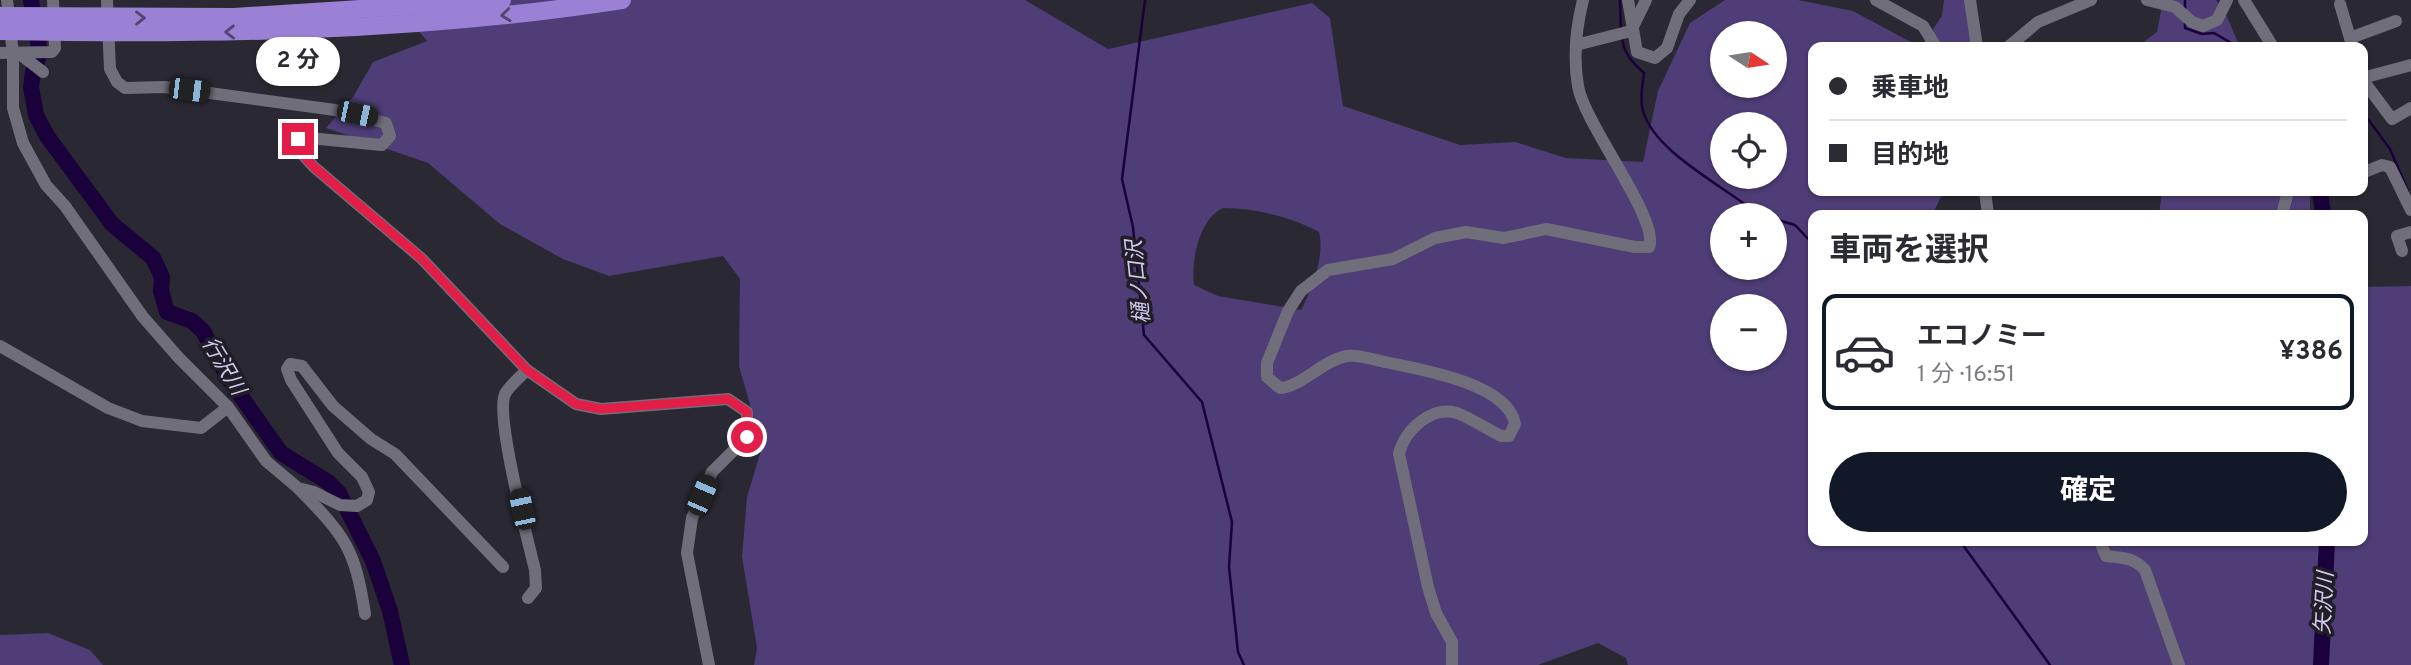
<!DOCTYPE html>
<html lang="ja">
<meta charset="utf-8">
<style>
body{margin:0;font-family:Overpass,"Noto Sans JP",sans-serif;background:#f7f7f7;color:#2b2b33;height:100vh;display:flex;flex-direction:column;font-size:26px;white-space:nowrap}
*{box-sizing:border-box;margin:0}
p{font-size:23px;color:#7c7c81}
.icon{flex:none;width:38px;height:38px;fill:none;stroke:currentColor;stroke-width:2;stroke-linecap:round;stroke-linejoin:round}
.map{position:relative;flex:1;overflow:hidden}
.panel{position:absolute;left:1808px;top:210px;width:560px;height:336px;display:flex;flex-direction:column;background:#fff;border-radius:14px;box-shadow:0 2px 5px #0004}
.panel>*{flex:none}
.hud{position:absolute;left:1808px;top:42px;width:560px;height:154px;border-radius:14px;box-shadow:0 2px 5px #0004;display:grid;align-content:center;height:154px;padding:0 21px;background:#fff}
.needle{width:46px;rotate:102deg}
.tools{position:absolute;left:1710px;top:21px;display:grid;gap:14px}
.tools a{display:grid;place-items:center;width:77px;height:77px;border-radius:50%;background:#fff;box-shadow:0 2px 5px #0004;font-size:35px}
.end{position:absolute;width:32px;height:32px;margin:-16px;border:9px solid #e11d48;background:#fff;box-shadow:0 0 0 4px #fff}
.from{border-radius:50%}
.bubble{position:absolute;height:49px;border-radius:24px;background:#fff;box-shadow:0 2px 5px #0004;font-size:23px;font-weight:700;line-height:49px;text-align:center}
.car{position:absolute;width:21px;height:42px;margin:-21px -10px;border-radius:9px;box-shadow:0 0 5px 2px #0007;background:linear-gradient(#222 24%,#8ab4d8 0 40%,#222 0 76%,#8ab4d8 0 86%,#222 0)}
.hud b{display:flex;align-items:center;gap:24px;height:66px;font-size:26px}
.hud b+b{border-top:2px solid #e1e1e2}
.hud i{width:18px;height:18px;background:#2b2b33}
ul{padding:0;list-style:none}
li{display:flex;align-items:center;gap:21px;height:116px;margin:0 14px 10px;padding:0 7px;border:4px solid #e1e1e2;border-radius:14px}
li div{flex:1}
li b{display:block;font-size:26px}
li em{font-style:normal;font-weight:700}
li.on{border-color:#111827}
li>.icon{width:63px;height:63px;stroke-width:1.5}
h2{padding:0 21px;font-size:32px;line-height:84px}
.action{display:flex;gap:14px;margin-top:auto;padding:14px 21px}
.action a{flex:1;height:80px;border-radius:42px;background:#111827;color:#fff;font-size:28px;font-weight:700;line-height:80px;text-align:center}
.map>svg:first-child{display:block}
.green{fill:#4e3d76;fill-rule:evenodd}
.lines{fill:none;stroke-linecap:round;stroke-linejoin:round}
.stream{stroke:#1b013c;stroke-width:2.5}
.river{stroke:#1b013c;stroke-width:16}
.minor{stroke:#706e7a;stroke-width:12}
.highway{stroke:#9a81d6;stroke-width:18}
.oneway{stroke:#51466e}
.route{stroke:#e11d48;stroke-width:9}
.labels{text-anchor:middle;stroke-width:7;stroke-linejoin:round;paint-order:stroke}
.water-label{font-size:21px;font-style:italic;fill:#d3caf0;stroke:#211e28}
</style>
<div class="map">
<svg width="2411" height="665" viewBox="0 0 2411 665">
<rect width="100%" height="100%" fill="#2a2832"/>
<g class="green">
<path d="M393,0h632l83,49 204,-46 18,15 13,88 117,39 55,-3 51,16 77,4 15,-71 32,-68 35,-23h73l55,11 67,36h-107v144h131l-12,24h-119v326h549l1,-254 48,-1v379h-783l-2,-7 -28,-15 -60,22h-784l3,-17 -15,-91 5,-60 15,-50 -23,-81 1,-87 -17,-23 -114,20 -46,-17 -63,-35 -72,-61 -102,-35 27,-31 20,-35 54,-21zM1722,33h52v53h-52zM1722,124h52v53h-52zM1223,208c32,0 68,9 96,24 6,23 -7,58 -18,78l-83,-14 -24,-11c-3,-24 5,-66 29,-77zM1722,215h52v53h-52zM1722,306h52v53h-52z"/>
<path d="M1944,0h32l1,47h-56l21,-31z"/>
<path d="M2163,0h53l8,10 16,37h-103l20,-15z"/>
<path d="M2162,191h148v24h-151z"/>
<path d="M48,633l42,17 13,15h-103v-30z"/>
</g>
<g class="lines">
<g class="stream">
<path d="M1145,0l-23,179 11,48 11,108 58,67 30,120 -3,45 9,85 6,13"/>
<path d="M1620,0l1,30"/>
<path d="M2185,0v9"/>
<path d="M2185,23v5l17,6 12,-1 24,14"/>
<path d="M1622,36c1,17 10,26 22,37 -1,11 -5,26 -1,38 12,42 83,76 116,104"/>
<path d="M2362,111l28,38 18,42"/>
<path d="M1774,219l21,6 18,19"/>
<path d="M1960,541l90,124"/>
</g>
<g class="river">
<path d="M31,0l9,53 -7,19 -2,15 5,28 11,21 65,88 41,34 9,19 -1,14 6,21 25,9 11,10 25,47 53,75 47,29 11,11 34,68 17,50 12,54"/>
<path d="M2320,191l3,24"/>
<path d="M2321,665l6,-124"/>
</g>
<g class="minor">
<path d="M7,0l6,54v54l10,35 23,42 19,21 78,111 36,41 49,49 38,54 32,27 16,4 26,13 17,1 10,-6 2,-8 -7,-15 -24,-24 -47,-73 -4,-11 3,-5 12,2 31,40 38,33 24,15 108,113"/>
<path d="M107,0l3,69 7,13 8,6 40,-1 170,23 51,13 4,13 -8,9 -73,-7 -11,2 -3,6 19,21 107,91 106,112 49,34 25,5 127,-10 19,13v25l-35,35 -20,46 -5,35 22,112"/>
<path d="M1628,0l9,52 18,6 12,-10 12,-34 11,-14"/>
<path d="M1876,0l47,26 13,21"/>
<path d="M1970,0l7,47"/>
<path d="M2147,0l28,7 17,15 11,4 14,-6 10,-20"/>
<path d="M2244,0l29,47"/>
<path d="M2340,4l10,34"/>
<path d="M1631,31l15,-31"/>
<path d="M1576,45l55,-14"/>
<path d="M2008,47l30,-25 53,-22"/>
<path d="M2353,47l-3,-9 46,-17"/>
<path d="M0,53l52,-1 3,-4 -2,-48"/>
<path d="M21,55l22,17"/>
<path d="M2362,78l49,-13"/>
<path d="M2362,79l30,40 19,-11"/>
<path d="M2362,173l20,-8 8,2 21,43"/>
<path d="M1985,191l3,24"/>
<path d="M2282,215l6,-24"/>
<path d="M2402,251l-5,-15 14,-4"/>
<path d="M0,346l108,62 34,13 59,7 27,-21"/>
<path d="M527,370c-7,7 -18,16 -22,24 -10,22 23,147 30,176l1,18 -8,10"/>
<path d="M299,489c46,47 56,59 66,125"/>
<path d="M2100,541l6,15c17,2 27,1 39,14l34,95"/>
<path d="M1452,665v-23l-16,-29 -8,-26 -29,-133c5,-23 32,-49 58,-41 15,6 30,16 44,23h8l6,-12c-7,-41 -97,-55 -130,-62 -11,-2 -27,-8 -38,-6 -24,4 -46,31 -67,32l-13,-11v-14l21,-52 13,-20 27,-21 65,-11 42,-21 31,-6 38,6 42,-9 89,18h14c12,-26 -65,-123 -71,-161 -5,-29 -2,-58 5,-86"/>
</g>
<g class="highway">
<path d="M0,16l234,1 268,-17"/>
<path d="M0,31c208,4 417,1 622,-31"/>
</g>
</g>
<defs><path id="oneway-chevron" d="M-2-3.5L2.5 0L-2 3.5" fill="none" stroke-width="1.6" stroke-linecap="round" stroke-linejoin="round" transform="scale(1.75)"/></defs>
<g class="oneway">
<use href="#oneway-chevron" transform="translate(506 15) rotate(174)"/>
<use href="#oneway-chevron" transform="translate(140 18) rotate(-1)"/>
<use href="#oneway-chevron" transform="translate(230 32) rotate(179)"/>
</g>
<g class="lines">
<path class="route" d="M298,139l-3,7 19,21 107,91 106,112 49,34 25,5 127,-10 19,13v25"/>
</g>
<g class="labels">
<g class="water-label">
<text transform="translate(1138 282) rotate(-96)" y="7">樋ノ口沢</text>
<text transform="translate(224 366) rotate(59)" y="7">行沢川</text>
<text transform="translate(2324 603) rotate(-87)" y="7">矢沢川</text>
</g>
</g>
</svg>
<div class="tools">
<a><svg class="needle" viewBox="-14 -14 28 28"><path d="M0-13l5 13h-10z" fill="#e53935"/><path d="M0 13l5-13h-10z" fill="#7c7c81"/></svg></a>
<a><svg class="icon" aria-label="locate" viewBox="0 0 24 24"><circle cx="12" cy="12" r="6"/><path d="M12 2v4M12 18v4M2 12h4M18 12h4"/></svg></a>
<a>+</a>
<a>−</a>
</div>
<i class="end from" style="left:747px;top:437px"></i>
<i class="end" style="left:298px;top:139px"></i>
<div class="bubble" style="left:256px;top:37px;width:84px">2 分</div>
<i class="car" style="left:189px;top:90px;rotate:97deg"></i>
<i class="car" style="left:357px;top:114px;rotate:102deg"></i>
<i class="car" style="left:702px;top:495px;rotate:23deg"></i>
<i class="car" style="left:522px;top:509px;rotate:348deg"></i>
<div class="hud">
<b><i class="from"></i>乗車地</b>
<b><i></i>目的地</b>
</div>
<section class="panel">
<h2>車両を選択</h2>
<ul>
<li class="on"><svg class="icon" aria-label="car" viewBox="0 0 24 24"><path d="M5 17H2v-5l4-1 3-4h7l3 4 3 1v5h-3M9 17h6M6 11h13"/><circle cx="7" cy="17" r="2"/><circle cx="17" cy="17" r="2"/></svg><div><b>エコノミー</b><p>1 分 · 16:51</p></div><em>¥386</em></li>
</ul>
<div class="action"><a>確定</a></div>
</section>
</div>
